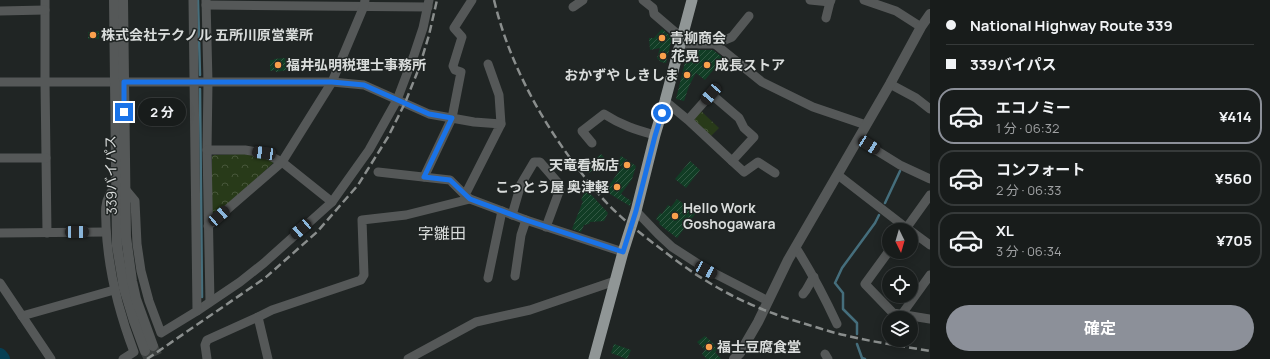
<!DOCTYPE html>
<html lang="ja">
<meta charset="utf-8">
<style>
body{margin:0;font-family:Manrope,"Noto Sans JP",sans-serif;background:#252928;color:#f1f3f6;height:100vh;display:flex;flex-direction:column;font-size:15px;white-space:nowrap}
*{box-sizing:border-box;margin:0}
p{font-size:13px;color:#9fa1a3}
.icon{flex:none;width:22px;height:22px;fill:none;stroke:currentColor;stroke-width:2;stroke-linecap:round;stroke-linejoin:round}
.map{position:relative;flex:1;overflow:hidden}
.details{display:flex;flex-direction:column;background:#181c1b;width:340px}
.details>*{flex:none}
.banner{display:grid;align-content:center;height:88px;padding:0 16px;background:#181c1b}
.needle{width:26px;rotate:175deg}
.tools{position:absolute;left:882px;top:223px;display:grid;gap:8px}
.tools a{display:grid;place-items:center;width:36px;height:36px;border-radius:50%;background:#181c1b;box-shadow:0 2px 10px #0003,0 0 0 1px #363a3a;font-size:20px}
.end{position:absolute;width:18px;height:18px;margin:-9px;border:5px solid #1a73e8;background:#fff;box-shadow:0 0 0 2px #fff}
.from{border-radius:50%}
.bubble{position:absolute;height:28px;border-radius:14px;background:#181c1b;box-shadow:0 2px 10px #0003,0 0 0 1px #363a3a;font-size:13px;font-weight:700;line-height:28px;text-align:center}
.car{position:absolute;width:12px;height:24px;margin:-12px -6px;border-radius:5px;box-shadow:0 0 3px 1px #0007;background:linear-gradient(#222 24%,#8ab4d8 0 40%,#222 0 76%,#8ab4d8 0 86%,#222 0)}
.banner b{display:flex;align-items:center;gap:14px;height:38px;font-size:15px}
.banner b+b{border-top:1px solid #363a3a}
.banner i{width:10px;height:10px;background:#f1f3f6}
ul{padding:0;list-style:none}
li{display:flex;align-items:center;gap:12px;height:56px;margin:0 8px 6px;padding:0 8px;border:2px solid #363a3a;border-radius:16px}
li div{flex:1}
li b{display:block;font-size:15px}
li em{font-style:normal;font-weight:700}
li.on{border-color:#8c9099}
li>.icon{width:36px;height:36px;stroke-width:1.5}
.action{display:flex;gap:8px;margin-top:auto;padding:8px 16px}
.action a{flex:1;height:46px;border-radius:24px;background:#8c9099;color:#fff;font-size:16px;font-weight:700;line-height:46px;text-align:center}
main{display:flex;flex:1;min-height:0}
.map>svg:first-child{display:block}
.park{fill:url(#park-crowns)}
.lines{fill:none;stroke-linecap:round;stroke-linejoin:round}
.stream{stroke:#456e7c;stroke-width:2.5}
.river{stroke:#063f53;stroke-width:14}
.building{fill:url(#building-hatch)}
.tertiary-tunnel{stroke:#3c403f;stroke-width:10;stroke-dasharray:10 5;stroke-linecap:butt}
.minor{stroke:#555858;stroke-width:9}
.tertiary{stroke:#555858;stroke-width:10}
.trunk{stroke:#909696;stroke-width:11}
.rail{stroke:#8a8e8d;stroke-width:2.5;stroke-dasharray:8 4;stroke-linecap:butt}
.route{stroke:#1a73e8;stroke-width:5}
.poi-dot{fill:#f9a04c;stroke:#202524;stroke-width:1.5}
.labels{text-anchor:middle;stroke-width:3;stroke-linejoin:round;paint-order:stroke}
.poi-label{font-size:14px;font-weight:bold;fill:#d9dcdb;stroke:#202524;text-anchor:start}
.street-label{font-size:14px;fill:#d9dcdb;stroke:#202524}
.quarter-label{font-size:16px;fill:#d9dcdb;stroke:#202524}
</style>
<main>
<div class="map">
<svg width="930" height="359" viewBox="0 0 930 359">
<defs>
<pattern id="park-crowns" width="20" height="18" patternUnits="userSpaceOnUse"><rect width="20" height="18" fill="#283a19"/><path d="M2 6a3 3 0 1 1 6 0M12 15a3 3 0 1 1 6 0" fill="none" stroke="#47563a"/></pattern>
<pattern id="building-hatch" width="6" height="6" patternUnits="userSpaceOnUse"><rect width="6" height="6" fill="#113d25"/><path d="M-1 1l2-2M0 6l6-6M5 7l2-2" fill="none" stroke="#335844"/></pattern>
</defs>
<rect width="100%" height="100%" fill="#202524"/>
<g class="park">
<path d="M700,110l19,18 -8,8 -16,-15 -1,-3z"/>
<path d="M245,154l18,3 11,5 -56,53 -6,-3v-56l2,-1z"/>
</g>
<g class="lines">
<g class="stream">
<path d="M198,0l2,75"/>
<path d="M200,89l2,208"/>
<path d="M885,203l15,-32"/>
<path d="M857,334v-11l-14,-14v-16l-8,-10 7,-15 33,-45 4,-8"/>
<path d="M857,344l5,14 3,1"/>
</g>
<path class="river" d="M0,355l3,4"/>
</g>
<g class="building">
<path d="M662,29l10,9 -6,25 -5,-1 -4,-4 3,-10 -10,2 -1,-12h5z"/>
<path d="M99,31v8h-11v-7z"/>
<path d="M688,50l9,2v-2h16l10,8 -18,22 -9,-7 -7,13 -5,15 -8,-2z"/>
<path d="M285,58l1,2 1,10 -11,2 -1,-2 -5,1v-11h4v-1z"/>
<path d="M601,154l5,6 -17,13 -4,-5z"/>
<path d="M621,156l15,10 -4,13 -11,15 10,7 -1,5 -25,-15 17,-24 -5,-3z"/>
<path d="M690,161l10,9 -14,18 -11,-9z"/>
<path d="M586,189l22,24 -4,8 -14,1 -1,2 -5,1 -3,7 -9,-3 11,-28 -2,-1z"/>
<path d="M677,199l19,14 -19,25 -18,-14 1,-2 -4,-3 4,-6 2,1 6,-9 3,2z"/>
<path d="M705,336l10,9 -1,1 4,3 -3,3 6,7h-14l-5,-5 3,-4 -8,-8z"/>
<path d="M614,344l17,6 -4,9 -16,-6z"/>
</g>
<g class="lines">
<g class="tertiary-tunnel">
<path d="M153,346l6,13"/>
<path d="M145,351l4,8"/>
</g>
<g class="minor">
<path d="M45,0v82l2,151"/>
<path d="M206,0l2,82 -1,68 3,152"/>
<path d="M643,0l10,8 1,6 28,24"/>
<path d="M810,0l20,2 1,-2"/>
<path d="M864,0l32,11 25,16"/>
<path d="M206,5l222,2"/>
<path d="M573,7l10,-7"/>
<path d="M0,11l45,-1"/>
<path d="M826,18l4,-16"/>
<path d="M680,44h35l17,-7 17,-21"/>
<path d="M715,44l47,38 51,25 53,18"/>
<path d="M488,64l11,31 2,29"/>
<path d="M0,82h332l32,3 65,29 45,8 27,2 -36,71 5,4 56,21 97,32"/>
<path d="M890,84l26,14 14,11"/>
<path d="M665,101l23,19 44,41 22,-24 -10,-9 -5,-10 -28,-24 -23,26"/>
<path d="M858,139l42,26 30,14"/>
<path d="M592,143l-10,-12 22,-17c17,11 32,16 51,21"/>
<path d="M207,150h38l19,3 18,9 50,40"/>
<path d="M0,158h46"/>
<path d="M732,161l12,11 14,-10 17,11"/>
<path d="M378,172l72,8 15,15"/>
<path d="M838,175l71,55"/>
<path d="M424,177l28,-59 9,-46 -6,-2 -2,-4 9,-29 -8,-9 18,-28"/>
<path d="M636,211l22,23 14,13 34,22 62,32"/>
<path d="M512,215l9,-31 13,-22h6l19,22 1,5 -14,38"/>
<path d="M208,226l74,-64 50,-80 32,-76 1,-6"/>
<path d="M905,230l25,-35"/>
<path d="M911,231l19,14"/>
<path d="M0,233l106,-1"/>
<path d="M796,248c16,25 28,48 41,76"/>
<path d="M889,251l-24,33 28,29 37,6"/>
<path d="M515,276l6,-41 5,-15"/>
<path d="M488,278l14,-67"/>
<path d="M0,283l51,76"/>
<path d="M803,294c5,-5 6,-11 11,-17"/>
<path d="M197,311l43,-29 24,-19 68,-61 37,-52 28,-50 17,-45 9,-27 6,-28"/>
<path d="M902,314l28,-39"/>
<path d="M22,316l92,-26"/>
<path d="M258,317l14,-7 89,-30 3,-5 -2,-55 44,-5 64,-16"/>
<path d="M825,354l3,5"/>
<path d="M123,359l11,-7c-16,-42 -26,-81 -28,-126 0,-10 -2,-21 3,-30 1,-4 5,-7 8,-10l8,3 10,12 2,43 4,27 8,30 12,32 36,-22 -4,-311"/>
<path d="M207,359l-2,-14 2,-5 51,-23 10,42"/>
<path d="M408,359l68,-37 54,-12 85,-29"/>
</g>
<g class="tertiary">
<path d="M114,0l3,246 7,42 10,33 11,30"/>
<path d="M123,0l3,237 6,44 4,18 17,47"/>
<path d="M734,359l6,-6 18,-31 30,-62 102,-176 31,-57 9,-13"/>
</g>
<path class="trunk" d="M594,359l29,-107 13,-41 19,-76 10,-34 27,-101"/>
<g class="rail">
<path d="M494,0c17,71 56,137 103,192 19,23 44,42 68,60 33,26 70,48 110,62 12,5 25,8 37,12 11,3 21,7 32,9 28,7 57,11 86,16"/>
<path d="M147,359l118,-81 52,-46 41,-47 30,-48 17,-34 14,-35 10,-33 8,-35"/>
</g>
</g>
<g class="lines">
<path class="route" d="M124,112v-30h208l32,3 65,29 23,4 -28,59 26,3 20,19 56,21 97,32 13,-41 19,-75 7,-23"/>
</g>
<g class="poi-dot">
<circle cx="93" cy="35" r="4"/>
<circle cx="662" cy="38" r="4"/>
<circle cx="663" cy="56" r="4"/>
<circle cx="278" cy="65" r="4"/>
<circle cx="707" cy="65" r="4"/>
<circle cx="687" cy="75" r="4"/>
<circle cx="627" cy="165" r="4"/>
<circle cx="617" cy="187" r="4"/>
<circle cx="675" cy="216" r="4"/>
<circle cx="709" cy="347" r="4"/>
</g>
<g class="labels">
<g class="poi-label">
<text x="101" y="40">株式会社テクノル 五所川原営業所</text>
<text x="670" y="43">青柳商会</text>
<text x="671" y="61">花晃</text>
<text x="286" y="70">福井弘明税理士事務所</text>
<text x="715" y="70">成長ストア</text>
<text x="679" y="80" text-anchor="end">おかずや しきしま</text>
<text x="619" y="170" text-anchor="end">天竜看板店</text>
<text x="609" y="192" text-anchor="end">こっとう屋 奥津軽</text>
<text x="683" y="213">Hello Work<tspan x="683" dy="16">Goshogawara</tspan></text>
<text x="717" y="352">福士豆腐食堂</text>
</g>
<g class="street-label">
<text transform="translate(111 175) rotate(-91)" y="5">339バイパス</text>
</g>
<g class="quarter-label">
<text x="442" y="239">字雛田</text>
</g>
</g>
</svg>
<div class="tools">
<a><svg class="needle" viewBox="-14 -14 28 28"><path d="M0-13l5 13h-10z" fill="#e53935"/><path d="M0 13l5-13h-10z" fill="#9fa1a3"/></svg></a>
<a><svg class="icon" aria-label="locate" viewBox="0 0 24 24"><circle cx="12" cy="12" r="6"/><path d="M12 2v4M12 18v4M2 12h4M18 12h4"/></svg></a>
<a><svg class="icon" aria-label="layers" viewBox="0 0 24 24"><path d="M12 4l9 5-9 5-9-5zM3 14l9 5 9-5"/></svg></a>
</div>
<i class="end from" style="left:662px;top:113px"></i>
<i class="end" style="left:124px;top:112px"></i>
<div class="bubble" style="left:138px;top:98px;width:48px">2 分</div>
<i class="car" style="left:711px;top:94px;rotate:221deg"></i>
<i class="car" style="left:869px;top:145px;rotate:123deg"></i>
<i class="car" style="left:264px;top:153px;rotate:278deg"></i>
<i class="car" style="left:219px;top:216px;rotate:49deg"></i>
<i class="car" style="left:301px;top:229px;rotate:229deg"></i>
<i class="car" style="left:77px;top:232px;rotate:90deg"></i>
<i class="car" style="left:706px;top:270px;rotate:118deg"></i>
</div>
<section class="details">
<div class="banner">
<b><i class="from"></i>National Highway Route 339</b>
<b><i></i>339バイパス</b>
</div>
<ul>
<li class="on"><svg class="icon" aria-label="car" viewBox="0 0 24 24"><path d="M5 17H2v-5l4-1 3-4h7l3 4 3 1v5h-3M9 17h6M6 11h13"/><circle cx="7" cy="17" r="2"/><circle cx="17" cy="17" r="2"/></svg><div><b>エコノミー</b><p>1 分 · 06:32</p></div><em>¥414</em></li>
<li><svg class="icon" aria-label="car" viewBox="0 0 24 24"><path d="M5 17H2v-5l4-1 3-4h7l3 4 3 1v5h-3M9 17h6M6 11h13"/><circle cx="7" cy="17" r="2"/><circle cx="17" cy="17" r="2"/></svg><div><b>コンフォート</b><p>2 分 · 06:33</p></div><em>¥560</em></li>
<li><svg class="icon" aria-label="car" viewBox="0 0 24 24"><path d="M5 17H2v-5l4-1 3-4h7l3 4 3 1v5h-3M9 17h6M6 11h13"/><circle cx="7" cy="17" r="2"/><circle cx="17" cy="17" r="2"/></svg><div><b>XL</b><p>3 分 · 06:34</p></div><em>¥705</em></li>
</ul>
<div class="action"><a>確定</a></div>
</section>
</main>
